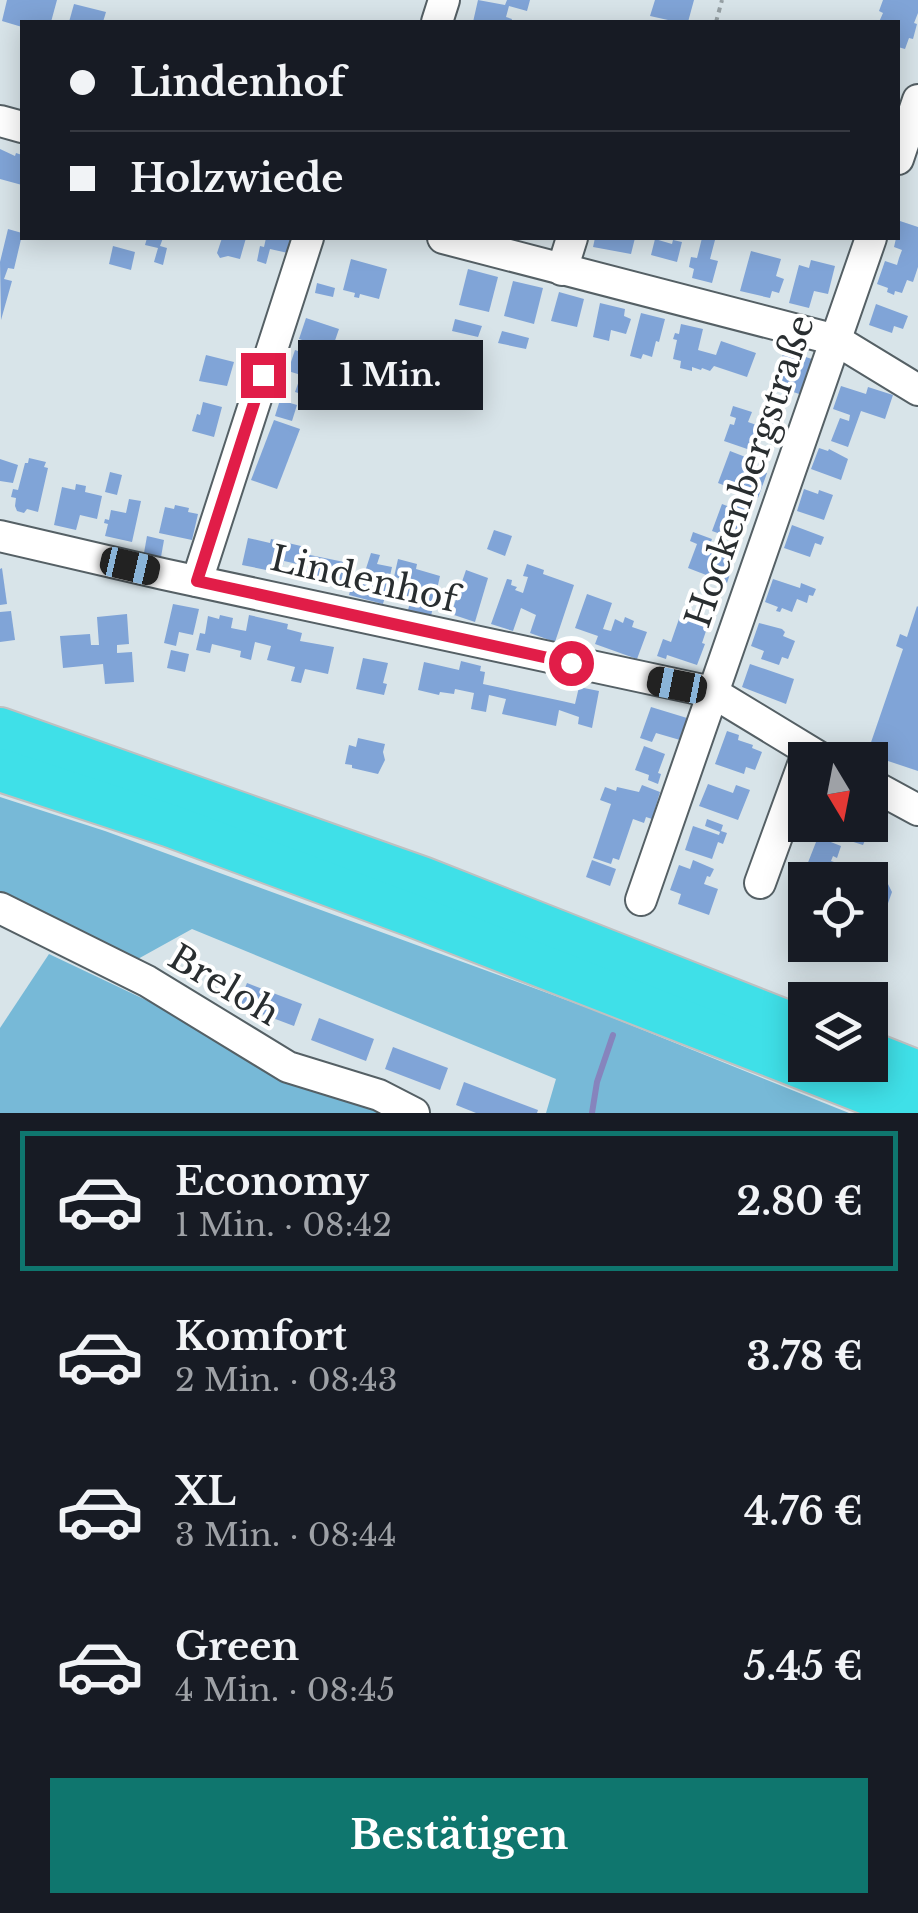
<!DOCTYPE html>
<html lang="de">
<meta charset="utf-8">
<style>
body{margin:0;font-family:"Libre Baskerville",serif;background:#20242c;color:#f1f3f6;height:100vh;display:flex;flex-direction:column;font-size:38px;white-space:nowrap}
*{box-sizing:border-box;margin:0}
p{font-size:32px;color:#9ea1a6}
.icon{flex:none;width:55px;height:55px;fill:none;stroke:currentColor;stroke-width:2;stroke-linecap:round;stroke-linejoin:round}
.map{position:relative;height:1113px;overflow:hidden}
.sheet{display:flex;flex-direction:column;background:#171b24;flex:1}
.sheet>*{flex:none}
.guide{position:absolute;left:20px;top:20px;width:880px;height:220px;border-radius:0px;box-shadow:0 5px 25px #0003;display:grid;align-content:center;height:220px;padding:0 50px;background:#171b24}
.needle{width:65px;rotate:170deg}
.buttons{position:absolute;left:788px;top:742px;display:grid;gap:20px}
.buttons a{display:grid;place-items:center;width:100px;height:100px;border-radius:0px;background:#171b24;box-shadow:0 5px 25px #0003;font-size:50px}
.end{position:absolute;width:45px;height:45px;margin:-22px;border:12px solid #e11d48;background:#fff;box-shadow:0 0 0 5px #fff}
.from{border-radius:50%}
.bubble{position:absolute;height:70px;border-radius:0px;background:#171b24;box-shadow:0 5px 25px #0003;font-size:32px;font-weight:700;line-height:70px;text-align:center}
.car{position:absolute;width:30px;height:60px;margin:-30px -15px;border-radius:12px;box-shadow:0 0 8px 2px #0007;background:linear-gradient(#222 24%,#8ab4d8 0 40%,#222 0 76%,#8ab4d8 0 86%,#222 0)}
.guide b{display:flex;align-items:center;gap:35px;height:95px;font-size:38px}
.guide b+b{border-top:2px solid #363941}
.guide i{width:25px;height:25px;background:#f1f3f6}
ul{padding:18px 0 0;list-style:none}
li{display:flex;align-items:center;gap:30px;height:140px;margin:0 20px 15px;padding:0 30px;border:5px solid transparent;border-radius:0px}
li div{flex:1}
li b{display:block;font-size:38px}
li em{font-style:normal;font-weight:700}
li.on{border-color:#0f766e}
li>.icon{width:90px;height:90px;stroke-width:1.5}
.action{display:flex;gap:20px;margin-top:auto;padding:20px 50px}
.action a{flex:1;height:115px;border-radius:0px;background:#0f766e;color:#fff;font-size:40px;font-weight:700;line-height:115px;text-align:center}
.map>svg:first-child{display:block}
.green{fill:#77b9d7}
.lines{fill:none;stroke-linecap:round;stroke-linejoin:round}
.stream{stroke:#8684bd;stroke-width:6}
.building{fill:#80a4d7}
.minor-casing{stroke:#556065;stroke-width:34}
.highway-casing{stroke:#bfc0c1;stroke-width:46}
.path{stroke:#96a0a4;stroke-width:4;stroke-dasharray:5 5;stroke-linecap:butt}
.minor{stroke:#fff;stroke-width:30}
.highway{stroke:#3fe0e8;stroke-width:42}
.route{stroke:#e11d48;stroke-width:12}
.labels{text-anchor:middle;stroke-width:8;stroke-linejoin:round;paint-order:stroke}
.street-label{font-size:35px;fill:#292e30;stroke:#fff}
</style>
<div class="map">
<svg width="918" height="1113" viewBox="0 0 918 1113">
<rect width="100%" height="100%" fill="#d8e4e9"/>
<g class="green">
<path d="M0,797l105,34 486,178 258,104h-303l10,-34 -364,-150 -65,36 -127,-63z"/>
<path d="M49,954l335,159h-384v-85z"/>
</g>
<g class="lines">
<path class="stream" d="M592,1113l5,-31 16,-47"/>
</g>
<g class="building">
<path d="M7,0h50l-6,22h-29v5l-20,-6z"/>
<path d="M478,0l27,5 2,-5h23l-3,11 -18,-5 -3,11 6,2 -1,3h-38z"/>
<path d="M655,0h39l-6,22h-11l-27,-6z"/>
<path d="M883,0h35v13l-4,10 3,1 -4,15 -4,-1 -4,11 -7,-2v-25h-19l4,-9 -4,-2z"/>
<path d="M74,4l32,8 -3,10h-34z"/>
<path d="M0,149l15,7 1,-3 6,2v30l-22,-6z"/>
<path d="M900,221l18,6v40l-5,15 -6,-2 -5,13 -7,-2 -1,4 -7,-3 1,-4 -11,-4 8,-23 12,4 2,-7 3,-8 -8,-3z"/>
<path d="M8,229l14,4v2l-8,34 -6,-1 -4,11 8,2 -11,39 -1,-58z"/>
<path d="M147,238h16l-3,8 7,2 -4,17 -9,-3 4,-14 -13,-3z"/>
<path d="M222,238h24l-6,21 -12,-3 -8,2 -3,-5z"/>
<path d="M266,238h26l-4,15 -18,-4 -4,15 -9,-3 3,-15 4,1z"/>
<path d="M595,238h40l-4,16 -38,-7z"/>
<path d="M702,238l13,2 -5,19 8,2 -6,22 -20,-5 2,-9 -5,-2 2,-10 6,1z"/>
<path d="M655,239l17,5 1,-4 9,2 -5,20 -26,-7z"/>
<path d="M113,246l22,6 -4,18 -22,-6z"/>
<path d="M751,251l30,8 -5,17 8,3 -5,14 -7,-2 -2,7 -30,-7z"/>
<path d="M351,259l36,10 -8,30 -19,-5 -1,4 -5,-1 1,-4 -12,-3z"/>
<path d="M811,260l24,6 -7,28 -14,-3 -5,17 -20,-5 10,-38 10,3z"/>
<path d="M468,269l30,8 -9,35 -30,-7z"/>
<path d="M513,281l30,7 -9,36 -30,-8z"/>
<path d="M317,283l18,5 -2,9 -18,-4z"/>
<path d="M559,292l25,7 -7,28 -26,-6z"/>
<path d="M600,303l25,6 -1,7 7,3 -5,15 -15,-4 -2,11 -16,-4z"/>
<path d="M876,304l32,12 -5,13 -9,-3 -2,7 -23,-8z"/>
<path d="M641,313l24,6 -6,23 -3,-1 -4,16 -9,-3 -2,5 -11,-3z"/>
<path d="M306,318l33,11 -18,52 5,1 -6,18 -25,-8 6,-17 -13,-4 7,-21 3,1 4,-11 -3,-1z"/>
<path d="M455,319l27,7 -4,11 -26,-6z"/>
<path d="M681,324l22,5 -5,21 18,5 5,-14 35,12 -9,24 -33,-11 -4,5 -8,-3 -1,2 -9,-3v4l-12,-3 1,-7 -8,-2 4,-19 -4,-1 2,-6 4,1z"/>
<path d="M502,331l27,7 -3,11 -28,-6z"/>
<path d="M784,350l31,10 -13,35 -23,-8 8,-23 -6,-3z"/>
<path d="M206,355l28,7 -7,24 -28,-5z"/>
<path d="M841,386l25,8 2,-7 25,8 -8,24 -24,-8 -13,36 -17,-6 9,-23 9,3 1,-6 -17,-6z"/>
<path d="M280,400l17,5 -5,16 -17,-5z"/>
<path d="M203,402l19,5 -8,30 -22,-6 5,-17 3,1z"/>
<path d="M733,406l19,6 -4,10 14,5 -9,24 -29,-10 6,-17 4,1 2,-7 -6,-2z"/>
<path d="M274,420l26,9 -23,60 -26,-9z"/>
<path d="M819,448l9,3 1,-2 19,10 -7,21 -30,-11z"/>
<path d="M730,451l18,7 -3,7 22,8 -9,25 -10,-3 -1,4 -7,-3 1,-3 -5,-3 -18,-7z"/>
<path d="M29,458l17,4 -2,5 4,1 -10,44 -11,-3 -3,4 -7,-2 -2,-5 1,-8 -5,-1 2,-8 5,1 7,-27h3z"/>
<path d="M0,459l18,6 -5,18 -13,-2z"/>
<path d="M110,472l12,3 -5,20 -12,-3z"/>
<path d="M76,484l10,2 -1,6 17,4 -5,23 -17,-4 -4,15 -22,-5 8,-38 13,3z"/>
<path d="M804,489l14,5 1,-4 14,5 -9,25 -27,-9z"/>
<path d="M129,499l12,2 -9,41 -27,-6 3,-12 -4,-1 1,-4 4,1 2,-10 15,3z"/>
<path d="M737,501l16,6 -13,34 -28,-10 10,-27 13,5z"/>
<path d="M175,505l14,3 -1,4 10,2 -6,26 -33,-7 6,-26 9,2z"/>
<path d="M792,525l32,12 -3,8 -6,-2 -5,14 -26,-9z"/>
<path d="M494,530l18,6 -7,20 -18,-7z"/>
<path d="M693,532l19,7 -3,9 27,8 -9,27 -39,-15 9,-24 -7,-3z"/>
<path d="M147,536l17,4 -3,17 -17,-4z"/>
<path d="M248,538l22,5 1,-4 30,7 10,3 -1,6 39,8 -7,18 -11,-2 -1,6 -26,-7 2,-12 -22,-5 -3,12 -39,-8z"/>
<path d="M371,553l9,2 -3,9 15,3 -3,13 4,1 -2,13 -5,-1 -3,11 -34,-9 4,-16 9,2z"/>
<path d="M398,559l19,5 -1,5 24,7 -9,40 -23,-6 2,-7 -4,-1v-5l5,-16 -17,-4z"/>
<path d="M527,564l17,6 -1,4 31,11 -19,57 -25,-9 6,-18 -15,-7 -8,23 -22,-7 16,-45 5,1 -1,5 6,2 -2,3 8,3 5,-16 -5,-1z"/>
<path d="M2,568l5,36 -7,1v-36z"/>
<path d="M466,570l22,8 -13,44 -24,-8z"/>
<path d="M773,579l27,9 1,-5 15,6 -3,7 -4,-1 -2,8 -10,-4 -5,13 -10,-4 -2,4 -4,-1 2,-4 -13,-5z"/>
<path d="M587,594l25,9 -9,26 8,2 4,-12 8,4 2,-6 9,4 -2,6 15,5 -10,27 -42,-15 3,-8 -23,-8z"/>
<path d="M173,604l26,5 -6,26 -14,-3 -3,14 -12,-3z"/>
<path d="M917,606l1,1v164l-51,-17 36,-105 -7,-3 4,-12 7,3z"/>
<path d="M11,611l4,29 -15,2v-30z"/>
<path d="M127,614l2,30 -12,1v8l15,-1 2,30 -29,2 -2,-20 -40,4 -3,-32 30,-2 1,11h8l-2,-28z"/>
<path d="M220,615l13,3 -2,10 15,3 3,-16 39,9 -1,5 15,4 -2,8 34,6 -6,27 -23,-5 -4,14 -10,-2 4,-14 -28,-7 4,-14 -16,-4 -4,18 -11,-3 1,-6 -29,-7 -2,9 -14,-3 4,-17 5,1 3,-18 11,3z"/>
<path d="M680,616l28,9 -6,18 3,1 -8,21 -30,-10 -1,4 -9,-3 6,-17 8,3z"/>
<path d="M759,623l23,6 3,3 -2,4 12,5 -7,18 -6,-2 -3,8 -18,-6 3,-8 -13,-5z"/>
<path d="M171,650l18,4 -4,18 -18,-4z"/>
<path d="M363,658l25,5 -5,20 4,1 -3,11 -28,-6z"/>
<path d="M461,661l20,5 -1,5 5,1 -2,12 79,17 13,3 4,-17 20,4 -7,37 -14,-4 1,-7 -20,-7 -3,16 -54,-12 4,-15 -17,-4 -3,17 -15,-3 3,-16 -19,-4 -1,5 -14,-2 -1,3 -21,-5 6,-28 35,8z"/>
<path d="M750,664l44,15 -8,25 -44,-17z"/>
<path d="M651,707l36,11 -7,22 -24,-7 -4,9 -12,-4z"/>
<path d="M727,731l12,4 -1,5 15,5 -1,3 10,4 -7,18 -9,-3 -2,7 -29,-10z"/>
<path d="M358,738l27,6 -2,8 2,8 -7,14 -26,-6v-3l-7,-1 4,-19 7,2z"/>
<path d="M644,746l21,8 -7,19 3,1 -3,10 -10,-4 1,-5 -14,-5z"/>
<path d="M708,784l25,9 3,-8 14,5 -12,30 -39,-14z"/>
<path d="M642,785l18,7 -8,27 -6,-2 -2,6 -11,-4 -14,41 -6,-2 -2,6 -18,-6 18,-54 -11,-4 5,-13 11,4 1,-4 22,5z"/>
<path d="M707,819l16,6 -2,6 6,2 -4,11 -5,-2 -6,17 -27,-9 8,-24 26,9 1,-3 -15,-6z"/>
<path d="M849,827l19,6 -5,12 -19,-6z"/>
<path d="M818,837l23,9 -4,12 -4,-2 -2,5 6,2 -2,6 5,2 -4,9 -24,-8 2,-4 -7,-3z"/>
<path d="M592,860l24,9 -6,17 -24,-9z"/>
<path d="M693,860l21,9 -4,8 -3,-1 -3,8 14,5 -9,26 -31,-11 3,-10 -11,-4 9,-25 11,4z"/>
<path d="M864,874l23,8 5,10 -11,31 -7,-3 1,-3 -5,-2v-35h-8z"/>
<path d="M800,883l5,2v35l-16,-6z"/>
<path d="M247,983l55,21 -8,22 -56,-21z"/>
<path d="M319,1018l55,21 -8,22 -55,-21z"/>
<path d="M393,1047l55,21 -8,22 -55,-21z"/>
<path d="M464,1082l74,28 -1,3h-61l-20,-8z"/>
</g>
<g class="lines">
<defs>
<g id="minor">
<path d="M437,22l7,-22"/>
<path d="M0,121l22,6"/>
<path d="M898,159l20,-59"/>
<path d="M443,238l393,102 82,50"/>
<path d="M562,270l10,-32"/>
<path d="M0,536l163,38 549,118 112,68"/>
<path d="M197,581l111,-343"/>
<path d="M870,784l48,26"/>
<path d="M760,883l48,-132"/>
<path d="M641,900l230,-662"/>
<path d="M0,908l147,73 141,86 91,28 35,18"/>
</g>
<g id="highway">
<path d="M0,729l422,149 383,151"/>
<path d="M0,770l171,56 243,90 504,197"/>
<path d="M870,1053l48,19"/>
</g>
</defs>
<use href="#minor" class="minor-casing"/>
<use href="#highway" class="highway-casing"/>
<path class="path" d="M716,22l6,-22"/>
<use href="#minor" class="minor"/>
<use href="#highway" class="highway"/>
</g>
<g class="lines">
<path class="route" d="M263,375l-66,206 374,82"/>
</g>
<g class="labels">
<g class="street-label">
<text transform="translate(750 471) rotate(-71)" y="12">Hockenbergstraße</text>
<text transform="translate(364 579) rotate(13)" y="12">Lindenhof</text>
<text transform="translate(224 985) rotate(31)" y="12">Breloh</text>
</g>
</g>
</svg>
<div class="buttons">
<a><svg class="needle" viewBox="-14 -14 28 28"><path d="M0-13l5 13h-10z" fill="#e53935"/><path d="M0 13l5-13h-10z" fill="#9ea1a6"/></svg></a>
<a><svg class="icon" aria-label="locate" viewBox="0 0 24 24"><circle cx="12" cy="12" r="6"/><path d="M12 2v4M12 18v4M2 12h4M18 12h4"/></svg></a>
<a><svg class="icon" aria-label="layers" viewBox="0 0 24 24"><path d="M12 4l9 5-9 5-9-5zM3 14l9 5 9-5"/></svg></a>
</div>
<i class="end from" style="left:571px;top:663px"></i>
<i class="end" style="left:263px;top:375px"></i>
<div class="bubble" style="left:298px;top:340px;width:185px">1 Min.</div>
<i class="car" style="left:130px;top:566px;rotate:103deg"></i>
<i class="car" style="left:677px;top:685px;rotate:281deg"></i>
<div class="guide">
<b><i class="from"></i>Lindenhof</b>
<b><i></i>Holzwiede</b>
</div>
</div>
<section class="sheet">
<ul>
<li class="on"><svg class="icon" aria-label="car" viewBox="0 0 24 24"><path d="M5 17H2v-5l4-1 3-4h7l3 4 3 1v5h-3M9 17h6M6 11h13"/><circle cx="7" cy="17" r="2"/><circle cx="17" cy="17" r="2"/></svg><div><b>Economy</b><p>1 Min. · 08:42</p></div><em>2.80 €</em></li>
<li><svg class="icon" aria-label="car" viewBox="0 0 24 24"><path d="M5 17H2v-5l4-1 3-4h7l3 4 3 1v5h-3M9 17h6M6 11h13"/><circle cx="7" cy="17" r="2"/><circle cx="17" cy="17" r="2"/></svg><div><b>Komfort</b><p>2 Min. · 08:43</p></div><em>3.78 €</em></li>
<li><svg class="icon" aria-label="car" viewBox="0 0 24 24"><path d="M5 17H2v-5l4-1 3-4h7l3 4 3 1v5h-3M9 17h6M6 11h13"/><circle cx="7" cy="17" r="2"/><circle cx="17" cy="17" r="2"/></svg><div><b>XL</b><p>3 Min. · 08:44</p></div><em>4.76 €</em></li>
<li><svg class="icon" aria-label="car" viewBox="0 0 24 24"><path d="M5 17H2v-5l4-1 3-4h7l3 4 3 1v5h-3M9 17h6M6 11h13"/><circle cx="7" cy="17" r="2"/><circle cx="17" cy="17" r="2"/></svg><div><b>Green</b><p>4 Min. · 08:45</p></div><em>5.45 €</em></li>
</ul>
<div class="action"><a>Bestätigen</a></div>
</section>
